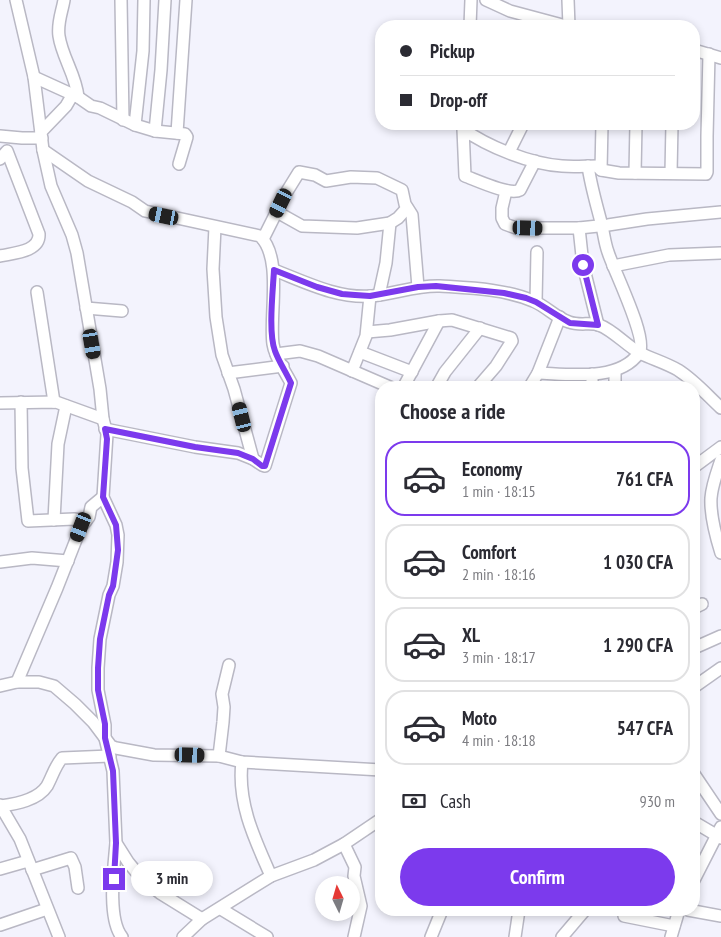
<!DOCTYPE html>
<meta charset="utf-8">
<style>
body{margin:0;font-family:"PT Sans Narrow",sans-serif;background:#f7f7f7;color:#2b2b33;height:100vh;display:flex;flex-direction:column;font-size:19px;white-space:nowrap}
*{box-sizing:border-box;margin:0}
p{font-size:16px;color:#7c7c81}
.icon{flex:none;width:28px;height:28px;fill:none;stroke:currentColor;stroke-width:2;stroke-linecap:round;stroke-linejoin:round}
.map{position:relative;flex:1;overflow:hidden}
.panel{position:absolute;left:375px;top:381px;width:325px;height:535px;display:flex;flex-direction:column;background:#fff;border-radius:20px;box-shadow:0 2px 8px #0003}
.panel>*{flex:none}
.banner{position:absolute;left:375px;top:20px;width:325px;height:110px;border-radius:20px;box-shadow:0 2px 8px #0003;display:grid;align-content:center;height:110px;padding:0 25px;background:#fff}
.needle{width:32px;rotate:355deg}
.fabs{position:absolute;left:315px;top:876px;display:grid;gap:10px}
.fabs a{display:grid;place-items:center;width:45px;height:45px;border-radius:50%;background:#fff;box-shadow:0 2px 8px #0003;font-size:25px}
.end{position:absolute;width:22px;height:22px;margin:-11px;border:6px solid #7c3aed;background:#fff;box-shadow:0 0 0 2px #fff}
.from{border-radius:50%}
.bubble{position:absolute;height:35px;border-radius:18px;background:#fff;box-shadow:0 2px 8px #0003;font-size:16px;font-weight:700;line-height:35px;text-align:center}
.car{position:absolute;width:15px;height:30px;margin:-15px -8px;border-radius:6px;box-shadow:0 0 4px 1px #0007;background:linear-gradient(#222 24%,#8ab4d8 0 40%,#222 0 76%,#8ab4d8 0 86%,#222 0)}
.banner b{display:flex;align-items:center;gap:18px;height:48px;font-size:19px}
.banner b+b{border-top:1px solid #e1e1e2}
.banner i{width:12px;height:12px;background:#2b2b33}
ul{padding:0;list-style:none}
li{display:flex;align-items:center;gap:15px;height:75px;margin:0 10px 8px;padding:0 15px;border:2px solid #e1e1e2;border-radius:20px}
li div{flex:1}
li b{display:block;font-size:19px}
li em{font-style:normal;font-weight:700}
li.active{border-color:#7c3aed}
li>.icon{width:45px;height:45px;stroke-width:1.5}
h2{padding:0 25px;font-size:22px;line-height:60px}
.pay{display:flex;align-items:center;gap:12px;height:55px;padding:0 25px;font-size:19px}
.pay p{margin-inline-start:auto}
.button{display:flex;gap:10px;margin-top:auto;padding:10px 25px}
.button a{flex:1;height:58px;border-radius:30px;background:#7c3aed;color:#fff;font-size:20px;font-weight:700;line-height:58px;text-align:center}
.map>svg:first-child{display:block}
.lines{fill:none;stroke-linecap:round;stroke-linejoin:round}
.minor-casing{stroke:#b9b8c4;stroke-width:14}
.minor{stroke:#fff;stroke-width:11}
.route{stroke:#7c3aed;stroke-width:6}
</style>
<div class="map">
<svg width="721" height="937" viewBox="0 0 721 937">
<rect width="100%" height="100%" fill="#f3f3fd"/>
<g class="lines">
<defs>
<g id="minor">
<path d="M16,0l18,77 9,73 8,36 21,49 5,18 23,136 3,30 4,15 -4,63 13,28 2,10 -1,27 -4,24 -4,9 -9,44 -2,29v22l7,35v13l8,33 3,72 12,19 14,17 18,14 42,26"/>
<path d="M64,0c-2,12 -7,23 -5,36 3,21 17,39 19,61"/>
<path d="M121,0l2,120"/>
<path d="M486,0l24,11 56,15"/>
<path d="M568,0l1,26"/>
<path d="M470,26l1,-26"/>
<path d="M694,50l27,8"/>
<path d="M34,77l44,20 13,9 9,2 35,17 20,6 30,3 2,3 -8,27"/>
<path d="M135,125l8,-74 1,-51"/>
<path d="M155,131l6,-61 4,-70"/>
<path d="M41,132l25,-26 7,-12"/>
<path d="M177,133l9,-133"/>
<path d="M0,136l22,2h20"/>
<path d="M43,150l45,31 44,21 13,9 115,25c23,22 9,79 13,108 2,14 12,27 18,39l-26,83 -3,-1 -9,-6 -15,-6 -43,-6 -90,-18"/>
<path d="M509,152l14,-28"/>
<path d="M0,159l7,-8 32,83c1,18 -26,19 -39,22"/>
<path d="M535,161l-15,29c-10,6 -44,-10 -55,-14l-2,-47c25,18 68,35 99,37 11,1 23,0 35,0l4,4 18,3 87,1 1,-2v-36l2,-82"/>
<path d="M601,170l1,-46"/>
<path d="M635,173l1,-49"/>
<path d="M671,173l1,-49"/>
<path d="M506,191l-4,17v10l3,6 11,4h63l29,-3 39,-6 74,-7"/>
<path d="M277,212l25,14 55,2 33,-5 8,-5 9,-10"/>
<path d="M215,227l-2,42 3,48 6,38 12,34 19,70"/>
<path d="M579,228l4,37 15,60"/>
<path d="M263,239l23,-46 13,-21 16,3 11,6 25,-4 26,1 25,12 3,14 7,11 6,72"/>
<path d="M613,266l56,-11 52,-2"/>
<path d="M274,270c31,12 64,29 98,26 23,-2 44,-11 68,-10 30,2 65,3 93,15 13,5 23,17 36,21 10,4 21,0 30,3 14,5 28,21 41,28 12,6 26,10 38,17 16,10 29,25 43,38"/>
<path d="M37,292l17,110"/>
<path d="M379,295l7,-32 4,-40"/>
<path d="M536,302l1,-50"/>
<path d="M86,308l36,3"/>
<path d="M367,332l23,-2 49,-9 13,-1 59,18 1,3 -16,25 -19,22"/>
<path d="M360,352l52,20"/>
<path d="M276,354l24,-3 18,5 74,32"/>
<path d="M352,371l14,-35 4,-40"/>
<path d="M615,371v17"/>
<path d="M228,373l55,-7"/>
<path d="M538,373c30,1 81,9 101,-20 10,-13 -26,-84 -31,-101 -3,-8 -4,-17 -6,-26 -5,-20 -11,-39 -14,-60"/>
<path d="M403,388l36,-67"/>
<path d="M436,388l9,-16 35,-44"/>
<path d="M529,388l9,-15 22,-56"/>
<path d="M592,388v-14"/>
<path d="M21,402l1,66 6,53 46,-2 12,2"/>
<path d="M0,403l56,-1 47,17"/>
<path d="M721,460c-4,12 -9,25 -10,38 -1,18 5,39 10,55"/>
<path d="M694,467l27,-20"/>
<path d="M54,520l4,-76 8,-38"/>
<path d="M0,562l32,-4 36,3"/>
<path d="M694,608l8,-4"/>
<path d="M694,648l27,-12"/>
<path d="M17,682l40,-94 24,-61 8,-10 2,-10 12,-10"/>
<path d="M0,686l17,-4h22l15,4 21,18 18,18 18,24 5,2 38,7 65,1 23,6 139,8"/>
<path d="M694,687l27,-19"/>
<path d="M219,756l4,-34 1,-15 -2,-13 7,-29"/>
<path d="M242,762c-5,41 13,78 29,114"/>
<path d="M694,774l27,40"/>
<path d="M0,805l20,34 39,98"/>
<path d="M1,806c15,-2 37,-6 46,-20 5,-9 8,-20 15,-28l48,-2"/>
<path d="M694,822l27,16"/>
<path d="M116,843c-2,23 -9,76 6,94"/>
<path d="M344,844l11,23 -1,9 7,30 -7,31"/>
<path d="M0,869l28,-8"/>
<path d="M32,870l39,-12 4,9 3,21"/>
<path d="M694,880l27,-53"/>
<path d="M221,909l46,28"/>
<path d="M688,910l33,6"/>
<path d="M624,916l50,10"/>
<path d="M0,925l47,-16"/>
<path d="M183,937l19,-18 69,-43 43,-16 30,-16 37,-25"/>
<path d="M431,937l11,-27"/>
<path d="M515,937l4,-27"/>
<path d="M562,937l23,-27"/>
<path d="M671,937l8,-27"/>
</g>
</defs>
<use href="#minor" class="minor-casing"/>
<use href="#minor" class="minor"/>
</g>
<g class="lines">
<path class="route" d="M114,879l2,-36 -3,-72 -8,-33v-14l-7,-34v-22l2,-29 9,-44 4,-9 5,-36 -2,-25 -13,-28 4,-58 -2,-10 90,18 43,6 15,6 9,7h3l26,-83c-5,-11 -12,-21 -16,-32 -7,-18 -2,-61 -1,-81l43,17 25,7 13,1 15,1 48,-9 18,-1 68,7 22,5 10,4 34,21 28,2 -15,-60"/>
</g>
</svg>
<div class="fabs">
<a><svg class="needle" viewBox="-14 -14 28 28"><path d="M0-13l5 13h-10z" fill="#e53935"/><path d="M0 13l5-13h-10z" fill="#7c7c81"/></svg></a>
</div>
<i class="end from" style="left:583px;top:265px"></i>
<i class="end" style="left:114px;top:879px"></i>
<div class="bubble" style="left:131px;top:861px;width:82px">3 min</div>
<i class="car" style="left:281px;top:203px;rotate:206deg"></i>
<i class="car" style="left:164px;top:216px;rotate:282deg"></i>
<i class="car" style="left:528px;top:228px;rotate:92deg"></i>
<i class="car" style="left:92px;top:344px;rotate:170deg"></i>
<i class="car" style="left:242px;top:417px;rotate:346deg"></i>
<i class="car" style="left:81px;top:527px;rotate:201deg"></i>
<i class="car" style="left:190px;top:755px;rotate:92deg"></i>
<div class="banner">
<b><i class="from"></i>Pickup</b>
<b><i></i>Drop-off</b>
</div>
<section class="panel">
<h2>Choose a ride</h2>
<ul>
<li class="active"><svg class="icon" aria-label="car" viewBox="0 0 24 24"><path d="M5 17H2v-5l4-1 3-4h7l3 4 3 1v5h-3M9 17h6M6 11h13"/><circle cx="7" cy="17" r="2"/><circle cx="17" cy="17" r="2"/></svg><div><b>Economy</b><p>1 min · 18:15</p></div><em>761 CFA</em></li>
<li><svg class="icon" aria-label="car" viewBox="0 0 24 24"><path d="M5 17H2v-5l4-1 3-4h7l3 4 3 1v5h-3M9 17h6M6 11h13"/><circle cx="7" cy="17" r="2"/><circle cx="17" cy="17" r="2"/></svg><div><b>Comfort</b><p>2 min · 18:16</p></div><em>1 030 CFA</em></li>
<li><svg class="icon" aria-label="car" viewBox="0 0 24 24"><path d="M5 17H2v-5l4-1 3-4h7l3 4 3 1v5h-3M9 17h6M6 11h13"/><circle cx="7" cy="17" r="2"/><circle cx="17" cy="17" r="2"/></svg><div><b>XL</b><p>3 min · 18:17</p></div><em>1 290 CFA</em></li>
<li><svg class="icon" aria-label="car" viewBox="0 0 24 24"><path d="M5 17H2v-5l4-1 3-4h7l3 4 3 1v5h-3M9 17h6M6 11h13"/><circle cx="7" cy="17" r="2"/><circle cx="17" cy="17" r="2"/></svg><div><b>Moto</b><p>4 min · 18:18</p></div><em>547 CFA</em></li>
</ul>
<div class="pay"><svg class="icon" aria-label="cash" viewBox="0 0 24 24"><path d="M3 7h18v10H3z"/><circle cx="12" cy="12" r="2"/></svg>Cash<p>930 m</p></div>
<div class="button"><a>Confirm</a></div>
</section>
</div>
